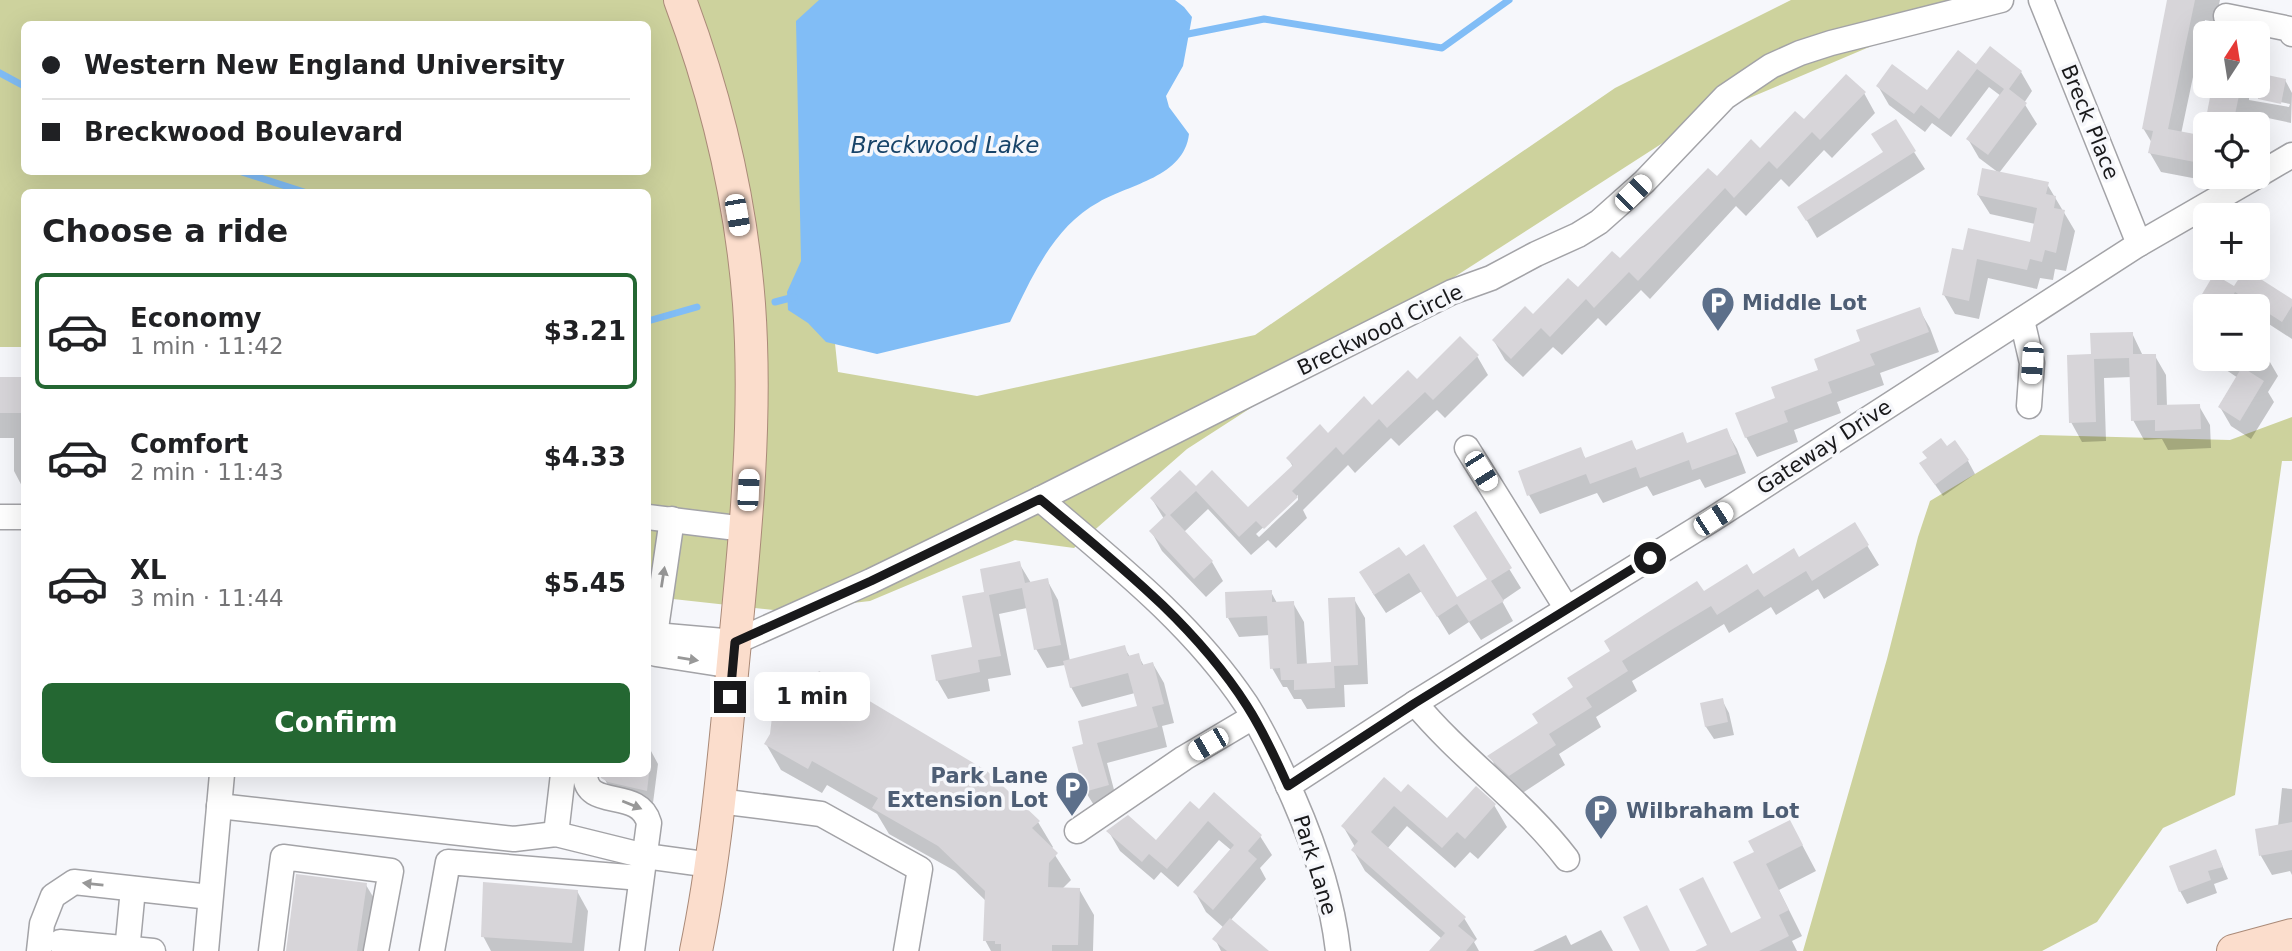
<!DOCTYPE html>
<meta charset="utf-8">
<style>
body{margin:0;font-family:"DejaVu Sans",sans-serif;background:#f2f2f2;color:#202124;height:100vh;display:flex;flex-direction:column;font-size:26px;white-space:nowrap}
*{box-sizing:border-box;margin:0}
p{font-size:23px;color:#757577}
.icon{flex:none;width:38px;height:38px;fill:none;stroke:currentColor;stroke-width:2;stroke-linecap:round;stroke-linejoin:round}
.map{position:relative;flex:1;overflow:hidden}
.sheet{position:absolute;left:21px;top:189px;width:630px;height:588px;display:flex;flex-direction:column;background:#fff;border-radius:10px;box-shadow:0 7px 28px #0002}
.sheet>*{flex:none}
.banner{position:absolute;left:21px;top:21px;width:630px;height:154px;border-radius:10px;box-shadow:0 7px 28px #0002;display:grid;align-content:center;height:154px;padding:0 21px;background:#fff}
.needle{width:46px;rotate:12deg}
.buttons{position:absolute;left:2193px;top:21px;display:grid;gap:14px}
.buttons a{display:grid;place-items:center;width:77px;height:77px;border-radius:10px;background:#fff;box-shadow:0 7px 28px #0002;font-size:35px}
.end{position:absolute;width:32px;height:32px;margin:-16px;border:9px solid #19191b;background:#fff;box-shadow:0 0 0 4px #fff}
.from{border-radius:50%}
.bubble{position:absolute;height:49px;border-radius:10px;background:#fff;box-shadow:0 7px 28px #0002;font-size:23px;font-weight:800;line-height:49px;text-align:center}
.car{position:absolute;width:21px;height:42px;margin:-21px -10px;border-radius:9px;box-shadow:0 0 5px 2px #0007;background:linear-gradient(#fff 24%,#345 0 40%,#fff 0 76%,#345 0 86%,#fff 0)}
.banner b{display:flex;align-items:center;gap:24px;height:66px;font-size:26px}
.banner b+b{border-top:2px solid #e0e0e0}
.banner i{width:18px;height:18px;background:#202124}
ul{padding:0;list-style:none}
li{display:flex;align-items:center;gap:21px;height:116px;margin:0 14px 10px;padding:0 7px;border:4px solid transparent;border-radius:10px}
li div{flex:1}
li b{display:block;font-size:26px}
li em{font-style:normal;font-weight:800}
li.current{border-color:#246732}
li>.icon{width:63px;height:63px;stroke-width:1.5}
h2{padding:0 21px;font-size:32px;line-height:84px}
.primary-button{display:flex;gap:14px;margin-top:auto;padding:14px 21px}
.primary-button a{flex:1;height:80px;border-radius:10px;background:#246732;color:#fff;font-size:28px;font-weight:800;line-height:80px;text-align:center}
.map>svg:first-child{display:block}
.green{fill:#cdd29d;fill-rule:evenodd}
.water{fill:#81bdf6}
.shadow{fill:#0003;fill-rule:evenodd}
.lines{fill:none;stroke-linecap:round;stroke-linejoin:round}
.stream{stroke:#81bdf6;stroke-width:7}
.building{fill:#d7d5d9}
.minor-casing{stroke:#a3a3a7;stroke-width:27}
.major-casing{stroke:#aa8a78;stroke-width:34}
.minor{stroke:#fff;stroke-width:24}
.major{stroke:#fbddcc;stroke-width:32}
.oneway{fill:#989898}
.route{stroke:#19191b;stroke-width:9}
.labels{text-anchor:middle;stroke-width:7;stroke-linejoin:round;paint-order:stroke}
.street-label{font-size:21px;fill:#19191b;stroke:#f6f7fb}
.service-label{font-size:21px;font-weight:bold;fill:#4e5e75;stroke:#f6f7fb;text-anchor:start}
.water-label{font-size:23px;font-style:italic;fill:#184469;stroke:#f6f7fb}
</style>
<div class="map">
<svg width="2292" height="951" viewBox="0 0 2292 951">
<rect width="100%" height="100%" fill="#f6f7fb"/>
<g class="green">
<path d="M0,0h1143l-325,181 20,191 139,24 278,-61 360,-247 176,-88h189l-280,119 -513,330 -113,99 -59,-8 -145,61 -87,10 -110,-12 -25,-9v-398h-624v155h-24zM24,24h624v148h-624z"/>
<path d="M2292,417v44h-10l-47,334 -72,33 -66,94 -55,29h-239l84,-292 31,-122 12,-36 110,-66 190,5z"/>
</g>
<path class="water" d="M819,0h356l9,7 8,10 -9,49 -17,30 3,11 20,27c-5,43 -59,50 -90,68 -46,25 -67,75 -89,120l-133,32 -51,-12 -18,-19 -20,-13 -1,-18 14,-31 -5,-240z"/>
<g class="shadow">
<path d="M2168,0h52l-5,22 -10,-2 -24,114 23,4 1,-6v45h21l-2,7 -63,-12 -11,-19 2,-10 -9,-15z"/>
<path d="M1977,67l44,5 11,19 -8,12 13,21 -38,49 -20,-15 -11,-19 33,-43 -12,-9 -38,50 -19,-14 -7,9 -36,-27 -11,-19 50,7z"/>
<path d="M2258,75l27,5 7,13 -1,30 -42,-9 -2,10h-40l7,-38h44zM2249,96l41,8 -1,3 -40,-7z"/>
<path d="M1864,93l11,20 -43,45 -8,-8 -35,37 -8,-8 -35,37 -10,-10 -86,93 -9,-9 -35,36 -8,-8 -36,37 -9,-8 -30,30 -18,-17 -11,-19 126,-80 97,-83 87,-57z"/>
<path d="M1914,152l11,17 -108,69 -18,-31 85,-54z"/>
<path d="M2047,184l28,47 -9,40 -11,-2 -2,11 -13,-2 -3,11 -49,-11 -9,41 -24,-5 -11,-19 20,-42 67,-9 4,-20 -45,-10 -12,-19z"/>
<path d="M2215,277l20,12 57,12v38l-34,-22v-11h-53v45l-5,-9 3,-5 -6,-11 3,-4 -6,-11z"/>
<path d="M1919,309l11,19 9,24 -59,21 4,12 -47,17 4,11 -47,17 4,12 -41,15 -11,-20 31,-38 85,-57z"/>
<path d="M2132,333l11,23h12l11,19 1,32 32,-1 11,19 1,23 -43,2 -6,-11 -18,1 -11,-20 -1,-43 -28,1 2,63 -24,1 -11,-20 22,-66z"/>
<path d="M2258,351l9,6 11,19 -10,16 6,10 -23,37 -20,-13 -11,-19 18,-29 -28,-19h48z"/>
<path d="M1477,356l11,19 -43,43 -8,-8 -38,36 -8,-8 -36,35 -7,-8 -45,45 4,8 -31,30 -8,-8 -17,15 -43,-46 -24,23 28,30 11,19 -17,16 -44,-46 -11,-20 13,-12 -12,-20 44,-10 52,21 45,-43 -5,-9 129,-76zM1298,495v5l-39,37 -3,-3z"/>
<path d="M0,379h24v111l-10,-19v-33h-14z"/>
<path d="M1726,430l11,19 9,24 -41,15 -5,-9 -47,17 -6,-10 -44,17 -6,-10 -57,21 -11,-19 51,-45 6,9 45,-17 6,9 51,-7z"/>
<path d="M1946,448l22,13 7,13 -32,22 -14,-20z"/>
<path d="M1475,514l46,74 -19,13 11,20 -32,19 -12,-18 -20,13 -27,-44 -36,22 -14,-21 33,-33 52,41 31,-20z"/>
<path d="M1854,524l25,41 -55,34 -6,-10 -42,26 -5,-8 -42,26 -5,-9 -92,57 5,10 -41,26 5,10 -42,27 6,11 -44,29 -21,-19 -10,-19 50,-32 35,-36 128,-94 96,-35z"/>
<path d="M1019,563l12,20 16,-3 11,20 12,61 54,-14 6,10 8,-2 6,11 9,-2 11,19 10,40 -12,3 5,21 -60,16 11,42 -21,5 -12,-19 1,-46 53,-38 -4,-14 -53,14 -11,-20 -6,-22 -18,3 -11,-19 -9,-41 -28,6 12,61 -23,4 2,12 -42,8 -11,-19 37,-32 12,-55z"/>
<path d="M1271,592l6,11h16l11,19 3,43 26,-2 21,-64 11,19 3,66 -24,1 1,22 -38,2 -6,-10h-7l-7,-12h-4l-11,-19 -2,-33 -31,2 -11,-19z"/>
<path d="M1722,700l7,13 5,22 -20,4 -8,-12 -4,-23z"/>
<path d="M766,744l272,78 15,25 -2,2 20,31 -9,9h17l15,26 -1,36h-102l-6,-11 1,-39 -31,-30 -66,-37 -12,-20 -50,-29 -5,8 -41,-23z"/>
<path d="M648,751h3l7,13 -5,39 -37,-8 -5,-4 -9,-17h46z"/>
<path d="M2282,788l10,1v86l-2,-4 -18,4 -11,-19 -4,-26 21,-4z"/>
<path d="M1401,794l46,26 47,-15 13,22 -29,32 -8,-7 -15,16 -48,-42 -20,23 77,69 13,21 -3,3 5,9h-48l11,-12 -77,-68 -12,-21 2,-3 -12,-21z"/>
<path d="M1199,811l61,25 12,19 -12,13 6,11 -36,42 36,30h-45l-6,-12 9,-11 -18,-16 -11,-20 36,-42 -12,-10 -41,47 -17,-15 -7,8 -34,-29 -11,-19 48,10z"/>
<path d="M1790,822l26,49 -37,19 23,46 -10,5 5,10h-84l19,-16 32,-16 -8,-66z"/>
<path d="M2216,851l12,28 -14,5 3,9 -30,11 -7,-13z"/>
<path d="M366,885l15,25 -6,41h-87z"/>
<path d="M577,891l11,20 -4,40h-93l-8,-15z"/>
<path d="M1601,930l12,21h-80l33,-16 5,10z"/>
</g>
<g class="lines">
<g class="stream">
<path d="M1183,35l81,-16 178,29 67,-48"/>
<path d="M0,73l24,13"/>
<path d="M242,172l62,20"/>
<path d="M775,302l19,-5"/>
<path d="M648,321l49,-14"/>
</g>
</g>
<g class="building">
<path d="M2167,0h28l-27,129 37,7v28l-57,-11 5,-22 -11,-2z"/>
<path d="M1990,46l32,25 -13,18 18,14 -39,52 -22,-16 38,-50 -27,-20 -38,50 -18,-14 -7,9 -38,-28 16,-22 35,26 31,-40 18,14z"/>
<path d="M2258,73l28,6 -5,25 -23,-5z"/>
<path d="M1846,74l20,18 -46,48 -8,-8 -35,37 -8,-8 -35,37 -9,-10 -87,93 -9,-9 -35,36 -8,-9 -36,38 -9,-9 -30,31 -19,-19 33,-34 8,8 35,-36 10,9 34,-36 8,7 88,-90 9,8 34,-37 9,9 35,-37 9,8z"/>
<path d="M2212,86h29l-8,38h-28z"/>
<path d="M1896,119l20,32 -110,70 -9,-14 86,-55 -12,-18z"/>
<path d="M1982,168l67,14 -3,12 10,2 -2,12 11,2 -9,43 -11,-3 -3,12 -12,-3 -3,11 -50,-11 -8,42 -27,-6 10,-47 11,2 5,-22 62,14 7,-34 -60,-13z"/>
<path d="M2245,269l47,30v7l-10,16 -47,-30 -8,14h-32l19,-32 20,12z"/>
<path d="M1920,307l9,25 -59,22 5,11 -47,17 4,11 -48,18 4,11 -43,16 -10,-25 40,-15 -4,-11 47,-17 -4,-11 46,-18 -4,-11z"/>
<path d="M2133,332v22h23l1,51 43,-1 1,25 -46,2v-11l-24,1 -2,-63 -35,1 2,63 -27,1 -2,-68 24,-1 -1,-21z"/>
<path d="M1460,336l19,19 -46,45 -8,-8 -38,36 -8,-9 -36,36 -7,-8 -44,44 6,6 -34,32 -8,-8 -17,16 -43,-46 -26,24 43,46 -19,18 -45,-48 17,-16 -16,-17 30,-28 16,16 16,-16 36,37 45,-42 -7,-7 34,-34 8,9 36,-37 8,9 36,-35 9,9z"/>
<path d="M2242,367l22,14 -24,40 -22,-14z"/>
<rect x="0" y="377" width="24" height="36"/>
<path d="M1727,428l10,26 -45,16 -3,-10 -49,18 -4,-11 -46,17 -4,-10 -59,22 -9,-25 63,-24 4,11 47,-18 4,10 47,-18 4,11z"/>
<path d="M1941,438l6,8 8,-6 14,20 -34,25 -16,-22 8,-5 -5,-6z"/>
<path d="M1476,511l36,57 -21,13 13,20 -35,21 -12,-18 -20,13 -28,-44 -35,22 -15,-23 40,-25 7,9 18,-12 33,53 30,-18 -34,-53z"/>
<path d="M1855,522l14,23 -57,36 -6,-10 -42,26 -6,-8 -41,26 -6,-9 -40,24 -49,31 6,10 -42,27 6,9 -43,27 7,11 -47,31 -22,-20 51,-33 -6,-9 41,-27 -6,-9 43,-27 -6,-10 43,-28 50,-32 7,10 43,-27 6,10 41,-26 5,9z"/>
<path d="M1020,561l5,22 23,-5 13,67 -27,5 -12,-62 -33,7 12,61 -23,4 2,12 -44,9 -5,-26 41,-8 -10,-51 22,-4 -4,-23z"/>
<path d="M1272,590v12l22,-1 3,63 34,-2 -3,-64 27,-1 3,68 -24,1 1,22 -41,2v-10h-13l-1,-12 -10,1 -3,-53 -41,2 -1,-26z"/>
<path d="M1125,645l3,11 11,-3 3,12 11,-3 11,42 -12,3 6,20 -61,16 12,42 -25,7 -12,-45 11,-3 -5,-23 59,-15 -9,-33 -58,15 -7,-27z"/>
<path d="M819,671l168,100 53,50 -8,7 26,25 -9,10 -1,24 32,1 -2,57h-26v6h-51v-7h-6v-3h-12l2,-50 -47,-45 -66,-38 6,-10 -66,-37 -4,8 -44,-25 6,-10 6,-52 21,2 2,-12 18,2z"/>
<path d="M1723,698l5,24 -23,5 -5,-24z"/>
<path d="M600,774h49l-2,17 -39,-9 -7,-4z"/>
<path d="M1384,777l17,15 7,-8 39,34 29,-32 20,18 -31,35 -8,-7 -15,16 -48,-42 -23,26 95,85 -8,9 17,14 -9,11h-37l16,-18 -94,-83 7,-9 -17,-15z"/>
<path d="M1214,792l48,43 -14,16 9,8 -44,51 -20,-18 41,-47 -26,-24 -41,48 -18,-15 -7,8 -36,-31 22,-16 28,25 34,-39 9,8z"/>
<path d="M1790,820l13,25 -37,19 23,46 -10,5 10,21 -30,15h-64l12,-6 -28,-56 24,-12 28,56 30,-15 -28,-56 21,-10 -6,-11z"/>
<path d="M2292,822v28l-33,6 -4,-27z"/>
<path d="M2216,849l7,18 -15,4 3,9 -32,12 -10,-26z"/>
<path d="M296,874l71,9 -10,68h-71z"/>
<path d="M483,882l95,8 -6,53 -91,-6z"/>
<path d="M1647,905l23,46h-30l-17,-34z"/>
<path d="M1230,918l39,33h-42l-15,-12z"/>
</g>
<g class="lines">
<defs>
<g id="minor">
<path d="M2041,0l98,244"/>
<path d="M2226,16l64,13 2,5"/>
<path d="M2258,175l34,-20"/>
<path d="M2022,320l10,43 -3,43"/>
<path d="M1467,448l100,161"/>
<path d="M1040,499c74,63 152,124 206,205 19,30 34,63 48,95 21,48 38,99 44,152"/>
<path d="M0,517h24"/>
<path d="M648,517l97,12"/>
<path d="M655,635l17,-116"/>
<path d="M648,645l7,-10 80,7 136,-61 169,-82 412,-207 39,-14 45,-24 42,-19 21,-13 45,-40 81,-85 46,-31 29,-13 31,-10 170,-43"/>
<path d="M648,645l8,9 77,12"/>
<path d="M1415,703c46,56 108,98 152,156"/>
<path d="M585,774c1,38 54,12 64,49l-17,128"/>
<path d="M1288,786l127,-83 298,-184 426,-275 116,-67"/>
<path d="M719,801l102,13 99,55 -14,82"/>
<path d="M219,806l295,33 42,-5 89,22 66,9"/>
<path d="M1077,831l107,-73 69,-41"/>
<path d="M556,834l7,-60"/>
<path d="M60,942l93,9"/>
<path d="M39,951l3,-27 11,-28 21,-14 136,15"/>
<path d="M127,951l6,-62"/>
<path d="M206,951l16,-177"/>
<path d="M271,951l12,-94 108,14 -15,80"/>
<path d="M432,951l16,-89 193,16"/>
</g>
<g id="major">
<path d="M680,0c36,96 61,201 69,304 8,112 -3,226 -14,338 -10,103 -18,207 -39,309"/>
<path d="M2233,951l59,-16"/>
</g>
</defs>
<use href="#minor" class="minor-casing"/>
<use href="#major" class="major-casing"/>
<use href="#minor" class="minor"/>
<use href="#major" class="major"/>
</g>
<defs><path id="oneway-solid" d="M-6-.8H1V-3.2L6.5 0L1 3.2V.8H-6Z" transform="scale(1.75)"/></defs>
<g class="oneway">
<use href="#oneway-solid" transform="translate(663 577) rotate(-81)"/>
<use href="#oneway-solid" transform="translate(688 659) rotate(9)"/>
<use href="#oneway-solid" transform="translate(632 805) rotate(22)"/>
<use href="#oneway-solid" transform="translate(93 884) rotate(-174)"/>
</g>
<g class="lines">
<path class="route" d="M730,697l5,-55 136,-61 169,-82c74,62 154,124 207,207 16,25 29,53 41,80l127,-83 235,-145"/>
</g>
<defs>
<symbol id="parking-pin" viewBox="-11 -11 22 30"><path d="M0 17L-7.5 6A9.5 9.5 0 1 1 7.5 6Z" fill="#5c6f8a" stroke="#f6f7fb"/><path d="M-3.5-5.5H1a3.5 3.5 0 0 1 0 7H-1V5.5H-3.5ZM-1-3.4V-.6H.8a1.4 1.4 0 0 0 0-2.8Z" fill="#fff"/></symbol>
</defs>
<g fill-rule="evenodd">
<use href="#parking-pin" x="1699" y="284" width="38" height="52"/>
<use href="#parking-pin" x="1053" y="769" width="38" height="52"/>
<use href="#parking-pin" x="1582" y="792" width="38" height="52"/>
</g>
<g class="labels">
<g class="street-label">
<text transform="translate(2090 122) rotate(68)" y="7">Breck Place</text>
<text transform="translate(1380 330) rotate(-26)" y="7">Breckwood Circle</text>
<text transform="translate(1824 447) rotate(-33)" y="7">Gateway Drive</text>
<text transform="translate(1315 865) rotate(73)" y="7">Park Lane</text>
</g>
<g class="service-label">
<text x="1742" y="310">Middle Lot</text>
<text x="1048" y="783" text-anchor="end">Park Lane<tspan x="1048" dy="24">Extension Lot</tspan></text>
<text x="1626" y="818">Wilbraham Lot</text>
</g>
<g class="water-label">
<text x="945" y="153">Breckwood Lake</text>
</g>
</g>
</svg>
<div class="buttons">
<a><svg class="needle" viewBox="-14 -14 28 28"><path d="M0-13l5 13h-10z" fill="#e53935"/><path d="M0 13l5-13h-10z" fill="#757577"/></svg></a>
<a><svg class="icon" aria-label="locate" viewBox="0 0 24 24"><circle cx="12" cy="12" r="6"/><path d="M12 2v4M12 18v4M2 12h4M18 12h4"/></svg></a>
<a>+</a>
<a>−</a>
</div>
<i class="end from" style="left:1650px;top:558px"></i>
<i class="end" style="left:730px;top:697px"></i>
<div class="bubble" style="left:754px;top:672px;width:116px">1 min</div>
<i class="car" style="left:1633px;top:193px;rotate:45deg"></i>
<i class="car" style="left:737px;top:215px;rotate:170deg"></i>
<i class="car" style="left:2032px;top:363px;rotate:184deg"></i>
<i class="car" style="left:1481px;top:471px;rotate:148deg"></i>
<i class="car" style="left:748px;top:490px;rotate:3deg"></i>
<i class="car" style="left:1713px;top:519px;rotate:57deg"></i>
<i class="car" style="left:1208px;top:744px;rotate:240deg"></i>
<div class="banner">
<b><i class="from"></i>Western New England University</b>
<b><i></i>Breckwood Boulevard</b>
</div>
<section class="sheet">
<h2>Choose a ride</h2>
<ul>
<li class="current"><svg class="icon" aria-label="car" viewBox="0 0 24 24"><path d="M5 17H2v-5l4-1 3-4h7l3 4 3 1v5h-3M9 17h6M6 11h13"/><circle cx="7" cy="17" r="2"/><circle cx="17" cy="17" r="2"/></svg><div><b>Economy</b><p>1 min · 11:42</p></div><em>$3.21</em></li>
<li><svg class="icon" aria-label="car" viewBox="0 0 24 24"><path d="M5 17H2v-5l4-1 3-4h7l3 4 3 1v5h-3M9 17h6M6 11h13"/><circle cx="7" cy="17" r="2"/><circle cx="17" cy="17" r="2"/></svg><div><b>Comfort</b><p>2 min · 11:43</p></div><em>$4.33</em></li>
<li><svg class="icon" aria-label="car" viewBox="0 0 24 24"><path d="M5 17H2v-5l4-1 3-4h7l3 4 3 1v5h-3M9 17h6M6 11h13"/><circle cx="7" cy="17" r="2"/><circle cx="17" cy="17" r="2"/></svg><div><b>XL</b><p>3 min · 11:44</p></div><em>$5.45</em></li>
</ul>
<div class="primary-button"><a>Confirm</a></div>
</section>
</div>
